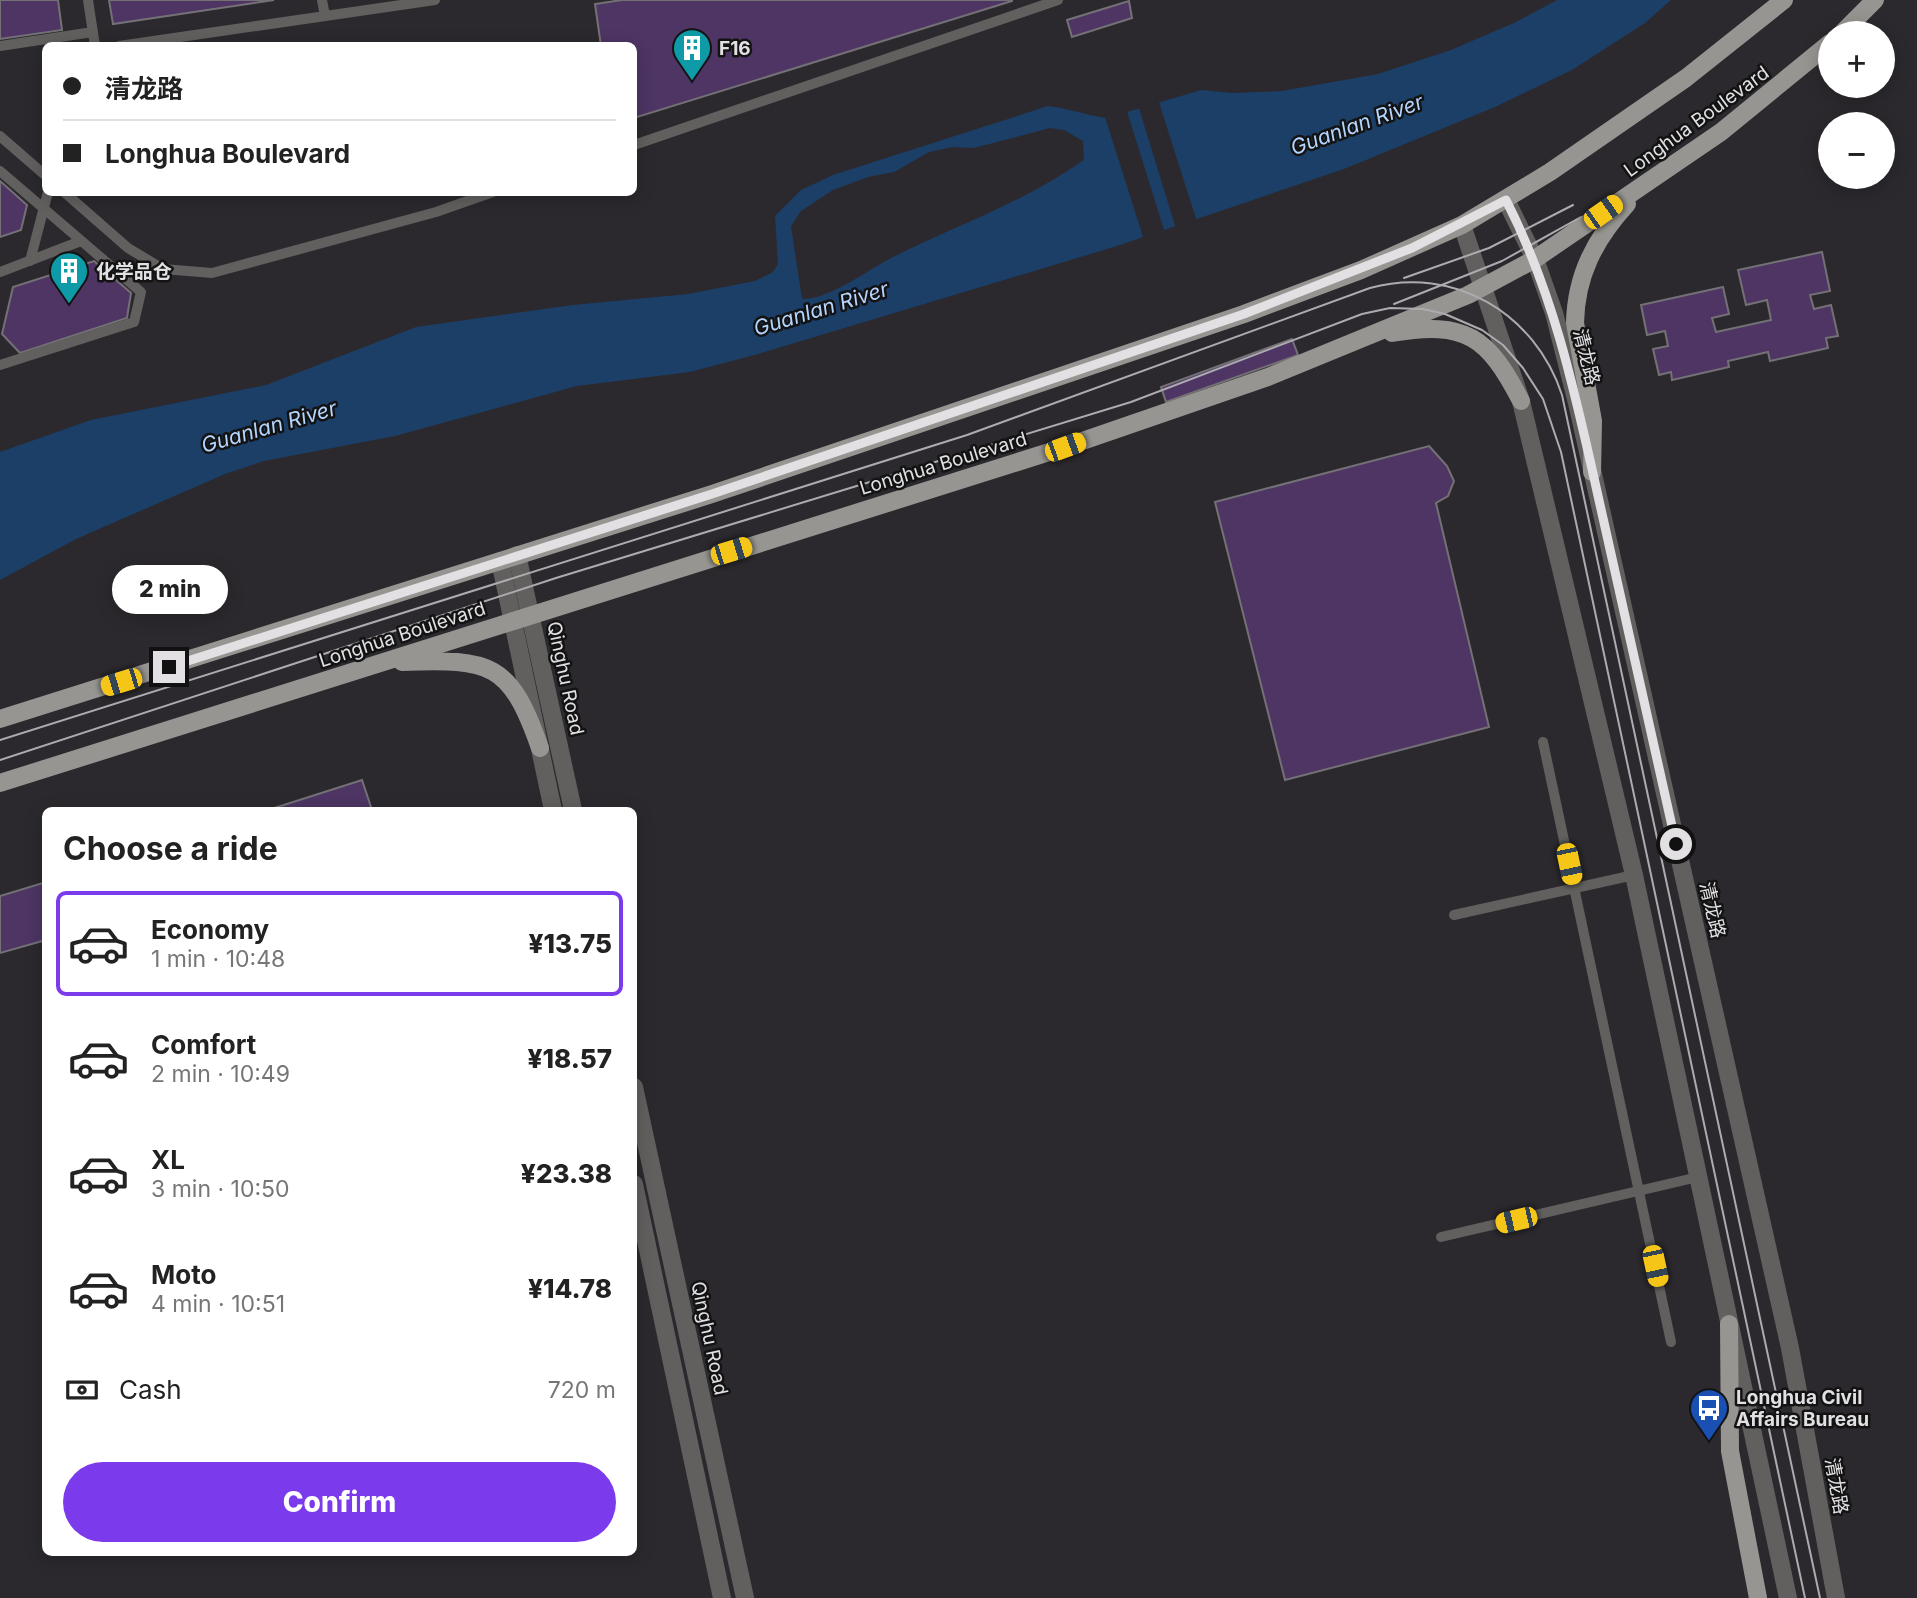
<!DOCTYPE html>
<meta charset="utf-8">
<style>
body{margin:0;font-family:Inter,"Noto Sans SC",sans-serif;background:#f6f6f6;color:#222;height:100vh;display:flex;flex-direction:column;font-size:26px;white-space:nowrap}
*{box-sizing:border-box;margin:0}
p{font-size:23px;color:#767676}
.icon{flex:none;width:38px;height:38px;fill:none;stroke:currentColor;stroke-width:2;stroke-linecap:round;stroke-linejoin:round}
.map{position:relative;flex:1;overflow:hidden}
.drawer{position:absolute;left:42px;top:807px;width:595px;height:749px;display:flex;flex-direction:column;background:#fff;border-radius:10px;box-shadow:0 4px 18px #0003}
.drawer>*{flex:none}
.hud{position:absolute;left:42px;top:42px;width:595px;height:154px;border-radius:10px;box-shadow:0 4px 18px #0003;display:grid;align-content:center;height:154px;padding:0 21px;background:#fff}
.controls{position:absolute;left:1818px;top:21px;display:grid;gap:14px}
.controls a{display:grid;place-items:center;width:77px;height:77px;border-radius:50%;background:#fff;box-shadow:0 4px 18px #0003;font-size:35px}
.end{position:absolute;width:32px;height:32px;margin:-16px;border:9px solid #e2e0e3;background:#111;box-shadow:0 0 0 4px #111}
.from{border-radius:50%}
.bubble{position:absolute;height:49px;border-radius:24px;background:#fff;box-shadow:0 4px 18px #0003;font-size:23px;font-weight:800;line-height:49px;text-align:center}
.car{position:absolute;width:21px;height:42px;margin:-21px -10px;border-radius:9px;box-shadow:0 0 5px 2px #0007;background:linear-gradient(#f5c518 24%,#345 0 40%,#f5c518 0 76%,#345 0 86%,#f5c518 0)}
.hud b{display:flex;align-items:center;gap:24px;height:66px;font-size:26px}
.hud b+b{border-top:2px solid #e0e0e0}
.hud i{width:18px;height:18px;background:#222}
ul{padding:0;list-style:none}
li{display:flex;align-items:center;gap:21px;height:105px;margin:0 14px 10px;padding:0 7px;border:4px solid transparent;border-radius:10px}
li div{flex:1}
li b{display:block;font-size:26px}
li em{font-style:normal;font-weight:800}
li.current{border-color:#7c3aed}
li>.icon{width:63px;height:63px;stroke-width:1.5}
h2{padding:0 21px;font-size:32px;line-height:84px}
.pay{display:flex;align-items:center;gap:18px;height:77px;padding:0 21px;font-size:26px}
.pay p{margin-inline-start:auto}
.button{display:flex;gap:14px;margin-top:auto;padding:14px 21px}
.button a{flex:1;height:80px;border-radius:42px;background:#7c3aed;color:#fff;font-size:28px;font-weight:800;line-height:80px;text-align:center}
.map>svg:first-child{display:block}
.water{fill:#1c3f68;fill-rule:evenodd}
.pier{fill:#2b292d}
.building{fill:#4e3564;stroke:#737175;stroke-width:2}
.lines{fill:none;stroke-linecap:round;stroke-linejoin:round}
.service{stroke:#61605e;stroke-width:10}
.tertiary{stroke:#61605e;stroke-width:18}
.primary{stroke:#979591;stroke-width:18}
.tram{stroke:#adabaf;stroke-width:2}
.route{stroke:#e2e0e3;stroke-width:9}
.labels{text-anchor:middle;stroke-width:5;stroke-linejoin:round;paint-order:stroke}
.poi-label{font-size:19px;font-weight:bold;fill:#e2e0e3;stroke:#131314;text-anchor:start}
.street-label{font-size:19px;fill:#e2e0e3;stroke:#131314}
.water-label{font-size:21px;font-style:italic;fill:#b4d5fe;stroke:#131314}
</style>
<div class="map">
<svg width="1917" height="1598" viewBox="0 0 1917 1598">
<rect width="100%" height="100%" fill="#2b292d"/>
<path class="water" d="M1557,0h114l-26,23 -73,47 -77,37 -151,62 -227,77 -359,108 -68,18 -113,14 -182,50 -131,25 -39,13 -149,65 -76,41v-128l91,-32 175,-35 150,-58 157,-22 115,-11 67,-13 18,-9 5,-8 -3,-48 26,-26 32,-15 215,-69c21,2 39,10 59,12l94,-28 31,3 50,-2 96,-17 73,-24 63,-27zM1050,128l14,2 19,11 1,19c-60,42 -126,65 -191,97 -24,12 -64,43 -91,42l-11,-73 10,-15 32,-21 35,-13 26,-5 35,-20 24,-5 21,1z"/>
<g class="pier">
<path d="M1158,99l39,123 -21,7 -38,-124z"/>
<path d="M1126,108l39,125 -21,7 -40,-126z"/>
</g>
<g class="building">
<path d="M0,0h58l4,30 -62,9z"/>
<path d="M109,0h165l-161,24z"/>
<path d="M622,0h390v1l-378,117v-72h-33l-6,-42z"/>
<path d="M1129,1l3,17 -60,19 -5,-17z"/>
<path d="M0,181l27,24 -6,25 -21,7z"/>
<path d="M1822,252l8,39 -20,4 4,14 17,-4 7,31 -12,2 2,10 -58,13 -2,-9 -40,9 1,6 -57,13 -1,-8 -12,3 -6,-26 15,-3 -3,-15 -18,4 -6,-30 82,-18 6,27 -17,4 4,14 55,-12 -4,-20 -21,5 -8,-35z"/>
<path d="M94,261l37,32 -4,25 -107,35 -18,-19 11,-47z"/>
<path d="M1292,339l6,16 -132,47 -5,-15z"/>
<path d="M1429,446l18,20 7,15 -6,15 -12,7 53,224 -204,53 -70,-278z"/>
<path d="M362,780l10,30h-104z"/>
<path d="M46,882v58l-46,13v-57z"/>
</g>
<g class="lines">
<g class="service">
<path d="M88,0l7,46"/>
<path d="M322,0l3,16"/>
<path d="M0,46l93,-14"/>
<path d="M119,46l316,-46"/>
<path d="M0,136l46,40"/>
<path d="M634,145l424,-145"/>
<path d="M0,171l141,121 -7,30 -134,43"/>
<path d="M64,192l64,56 35,21 49,4 224,-61 57,-20"/>
<path d="M30,261l18,-69"/>
<path d="M0,272l81,-31"/>
<path d="M1543,742l128,600"/>
<path d="M1454,915l180,-40"/>
<path d="M1441,1237l257,-60"/>
</g>
<g class="tertiary">
<path d="M1506,200l29,59 19,54 23,90 213,945 46,250"/>
<path d="M1462,225l59,176 113,474 154,723"/>
<path d="M517,555l56,255"/>
<path d="M500,561l53,249"/>
<path d="M634,1087l111,511"/>
<path d="M634,1184l88,414"/>
</g>
<g class="primary">
<path d="M1842,33l33,-33"/>
<path d="M1392,333c74,-13 96,4 129,68"/>
<path d="M1592,472l1,-51 -18,-98c1,-48 20,-84 52,-119"/>
<path d="M402,662c89,-3 108,0 138,86"/>
<path d="M0,719l712,-225 532,-180 117,-44 101,-45 88,-53 136,-94 98,-78"/>
<path d="M0,783l1065,-336 203,-70 200,-82 67,-36 186,-127 109,-89"/>
<path d="M1729,1324l1,127 28,147"/>
</g>
<g class="tram">
<path d="M1404,278l85,-30 84,-43"/>
<path d="M1394,304l108,-43 79,-44"/>
<path d="M0,740l967,-305 403,-147c84,-23 165,25 192,107l258,1203"/>
<path d="M0,760l556,-182 575,-176 231,-88 28,-6 33,1 22,5 37,16 21,15 20,23 20,31 18,53 244,1146"/>
</g>
</g>
<g class="lines">
<path class="route" d="M169,667l543,-173 532,-180 168,-66 94,-48c52,102 72,208 97,318 24,109 49,217 73,326"/>
</g>
<defs>
<symbol id="building-pin" viewBox="-11 -11 22 30"><path d="M0 17L-7.5 6A9.5 9.5 0 1 1 7.5 6Z" fill="#0f9aa8" stroke="#131314"/><path d="M-4-6H4V6H1V3H-1V6H-4ZM-2.5-4.3h1.7v1.8h-1.7ZM.8-4.3h1.7v1.8H.8ZM-2.5-1h1.7V.8h-1.7ZM.8-1h1.7V.8H.8Z" fill="#fff"/></symbol>
<symbol id="bus-pin" viewBox="-11 -11 22 30"><path d="M0 17L-7.5 6A9.5 9.5 0 1 1 7.5 6Z" fill="#1a4fb4" stroke="#131314"/><path d="M-5-6H5V4H4V6H2V4H-2V6H-4V4H-5ZM-3.5-4V0h7V-4ZM-3.5 1.2v1.5H-2V1.2ZM2 1.2v1.5H3.5V1.2Z" fill="#fff"/></symbol>
</defs>
<g fill-rule="evenodd">
<use href="#building-pin" x="670" y="26" width="44" height="60"/>
<use href="#building-pin" x="47" y="249" width="44" height="60"/>
<use href="#bus-pin" x="1687" y="1386" width="44" height="60"/>
</g>
<g class="labels">
<g class="poi-label">
<text x="719" y="55">F16</text>
<text x="96" y="278">化学品仓</text>
<text x="1736" y="1404">Longhua Civil<tspan x="1736" dy="22">Affairs Bureau</tspan></text>
</g>
<g class="street-label">
<text transform="translate(1696 121) rotate(-36)" y="7">Longhua Boulevard</text>
<text transform="translate(1587 357) rotate(76)" y="7">清龙路</text>
<text transform="translate(943 463) rotate(-17)" y="7">Longhua Boulevard</text>
<text transform="translate(402 634) rotate(-18)" y="7">Longhua Boulevard</text>
<text transform="translate(566 678) rotate(78)" y="7">Qinghu Road</text>
<text transform="translate(1713 910) rotate(77)" y="7">清龙路</text>
<text transform="translate(710 1338) rotate(78)" y="7">Qinghu Road</text>
<text transform="translate(1837 1486) rotate(80)" y="7">清龙路</text>
</g>
<g class="water-label">
<text transform="translate(1357 125) rotate(-20)" y="7">Guanlan River</text>
<text transform="translate(821 309) rotate(-17)" y="7">Guanlan River</text>
<text transform="translate(269 427) rotate(-16)" y="7">Guanlan River</text>
</g>
</g>
</svg>
<div class="controls">
<a>+</a>
<a>−</a>
</div>
<i class="end from" style="left:1676px;top:844px"></i>
<i class="end" style="left:169px;top:667px"></i>
<div class="bubble" style="left:112px;top:565px;width:116px">2 min</div>
<i class="car" style="left:1603px;top:212px;rotate:55deg"></i>
<i class="car" style="left:1065px;top:447px;rotate:70deg"></i>
<i class="car" style="left:731px;top:551px;rotate:73deg"></i>
<i class="car" style="left:121px;top:682px;rotate:253deg"></i>
<i class="car" style="left:1569px;top:864px;rotate:168deg"></i>
<i class="car" style="left:1516px;top:1220px;rotate:257deg"></i>
<i class="car" style="left:1655px;top:1266px;rotate:168deg"></i>
<div class="hud">
<b><i class="from"></i>清龙路</b>
<b><i></i>Longhua Boulevard</b>
</div>
<section class="drawer">
<h2>Choose a ride</h2>
<ul>
<li class="current"><svg class="icon" aria-label="car" viewBox="0 0 24 24"><path d="M5 17H2v-5l4-1 3-4h7l3 4 3 1v5h-3M9 17h6M6 11h13"/><circle cx="7" cy="17" r="2"/><circle cx="17" cy="17" r="2"/></svg><div><b>Economy</b><p>1 min · 10:48</p></div><em>¥13.75</em></li>
<li><svg class="icon" aria-label="car" viewBox="0 0 24 24"><path d="M5 17H2v-5l4-1 3-4h7l3 4 3 1v5h-3M9 17h6M6 11h13"/><circle cx="7" cy="17" r="2"/><circle cx="17" cy="17" r="2"/></svg><div><b>Comfort</b><p>2 min · 10:49</p></div><em>¥18.57</em></li>
<li><svg class="icon" aria-label="car" viewBox="0 0 24 24"><path d="M5 17H2v-5l4-1 3-4h7l3 4 3 1v5h-3M9 17h6M6 11h13"/><circle cx="7" cy="17" r="2"/><circle cx="17" cy="17" r="2"/></svg><div><b>XL</b><p>3 min · 10:50</p></div><em>¥23.38</em></li>
<li><svg class="icon" aria-label="car" viewBox="0 0 24 24"><path d="M5 17H2v-5l4-1 3-4h7l3 4 3 1v5h-3M9 17h6M6 11h13"/><circle cx="7" cy="17" r="2"/><circle cx="17" cy="17" r="2"/></svg><div><b>Moto</b><p>4 min · 10:51</p></div><em>¥14.78</em></li>
</ul>
<div class="pay"><svg class="icon" aria-label="cash" viewBox="0 0 24 24"><path d="M3 7h18v10H3z"/><circle cx="12" cy="12" r="2"/></svg>Cash<p>720 m</p></div>
<div class="button"><a>Confirm</a></div>
</section>
</div>
